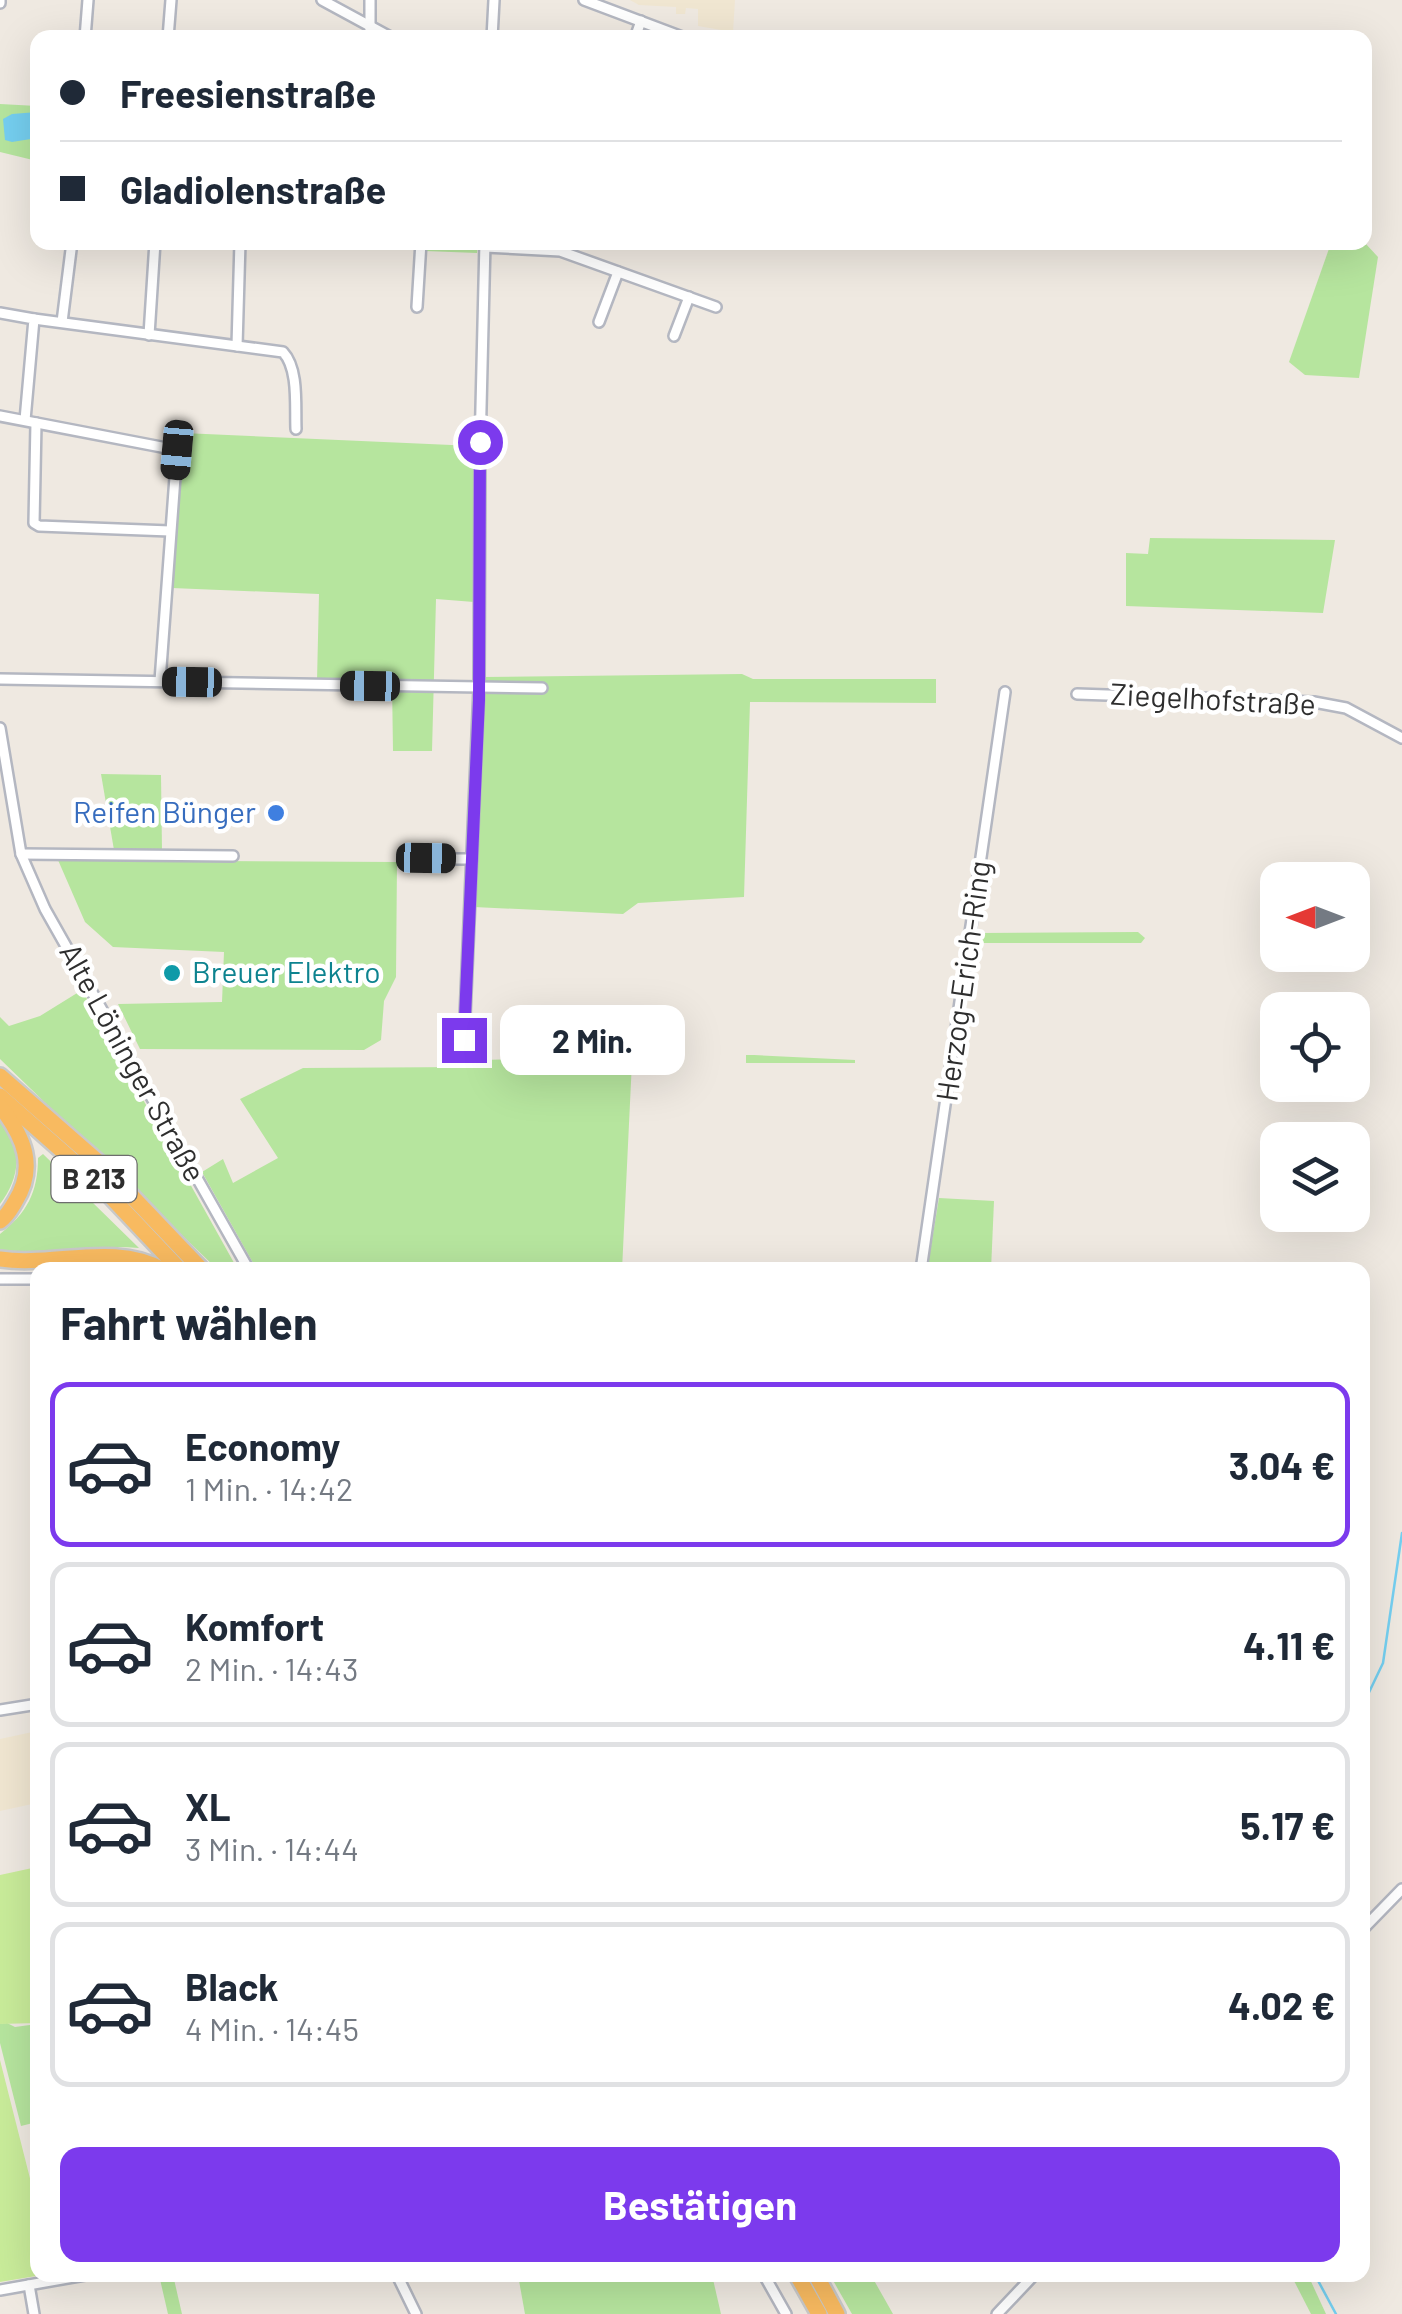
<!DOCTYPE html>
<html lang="de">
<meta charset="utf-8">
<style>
body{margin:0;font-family:Barlow,sans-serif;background:#f6f6f7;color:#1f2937;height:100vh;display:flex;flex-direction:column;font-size:38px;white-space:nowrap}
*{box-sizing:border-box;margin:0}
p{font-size:32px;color:#747a83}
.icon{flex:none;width:55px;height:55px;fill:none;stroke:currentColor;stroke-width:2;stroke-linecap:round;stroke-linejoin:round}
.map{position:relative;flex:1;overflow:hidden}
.drawer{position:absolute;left:30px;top:1262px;width:1340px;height:1020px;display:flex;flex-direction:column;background:#fff;border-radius:20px;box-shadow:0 10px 40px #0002}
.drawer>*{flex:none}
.guide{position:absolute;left:30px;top:30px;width:1342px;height:220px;border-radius:20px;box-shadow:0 10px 40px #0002;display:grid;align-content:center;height:220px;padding:0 30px;background:#fff}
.needle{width:65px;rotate:270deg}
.tools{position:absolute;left:1260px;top:862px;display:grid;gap:20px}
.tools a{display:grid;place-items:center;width:110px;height:110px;border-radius:20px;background:#fff;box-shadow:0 10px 40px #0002;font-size:50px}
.end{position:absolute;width:45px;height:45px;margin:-22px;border:12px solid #7c3aed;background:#fff;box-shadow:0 0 0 5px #fff}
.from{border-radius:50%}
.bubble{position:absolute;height:70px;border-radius:20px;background:#fff;box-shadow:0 10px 40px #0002;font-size:32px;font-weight:700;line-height:70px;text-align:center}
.car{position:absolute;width:30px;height:60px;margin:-30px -15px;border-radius:12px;box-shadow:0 0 8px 2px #0007;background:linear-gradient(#222 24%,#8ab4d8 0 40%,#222 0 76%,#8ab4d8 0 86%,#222 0)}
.guide b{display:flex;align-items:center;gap:35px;height:95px;font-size:38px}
.guide b+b{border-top:2px solid #e0e1e3}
.guide i{width:25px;height:25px;background:#1f2937}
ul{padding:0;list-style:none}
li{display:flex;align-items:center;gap:30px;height:165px;margin:0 20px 15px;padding:0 10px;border:5px solid #e0e1e3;border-radius:20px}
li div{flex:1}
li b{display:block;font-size:38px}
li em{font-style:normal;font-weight:700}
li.on{border-color:#7c3aed}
li>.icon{width:90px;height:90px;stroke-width:1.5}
h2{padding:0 30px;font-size:45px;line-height:120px}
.button{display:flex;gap:20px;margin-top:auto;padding:20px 30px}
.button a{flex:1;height:115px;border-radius:20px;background:#7c3aed;color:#fff;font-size:40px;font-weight:700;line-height:115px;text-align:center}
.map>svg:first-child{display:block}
.education{fill:#f0e6d1}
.green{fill:#b6e59e}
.pitch{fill:#c9ec9a}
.water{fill:#75cff0}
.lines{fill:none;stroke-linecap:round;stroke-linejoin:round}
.stream{stroke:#75cff0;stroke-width:2.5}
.minor-casing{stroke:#b4b7c1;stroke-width:14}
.trunk-casing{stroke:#c9c9c9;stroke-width:20}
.minor{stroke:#fff;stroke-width:9}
.trunk{stroke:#f8ba60;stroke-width:15}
.route{stroke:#7c3aed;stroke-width:12}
.shop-dot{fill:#3f7fe0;stroke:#fff;stroke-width:4}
.culture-dot{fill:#0f9aa8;stroke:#fff;stroke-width:4}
.labels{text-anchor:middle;stroke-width:9;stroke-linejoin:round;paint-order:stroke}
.shield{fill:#fff;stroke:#6d6d6d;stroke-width:2.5}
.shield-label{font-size:28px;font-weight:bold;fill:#2e2e2e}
.street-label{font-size:30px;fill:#2e2e2e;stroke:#fff}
.shop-label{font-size:30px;fill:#366cbe;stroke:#fff;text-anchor:end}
.culture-label{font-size:30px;fill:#0d838f;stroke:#fff;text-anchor:start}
</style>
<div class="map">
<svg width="1402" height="2314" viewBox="0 0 1402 2314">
<rect width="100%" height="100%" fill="#efe9e1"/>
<g class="education">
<path d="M630,0h105l-2,32 -35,-6v-17l-12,-1 -1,6h-9v-7l-37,-2z"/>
<path d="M37,1731v72l-37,8v-72z"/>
</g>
<g class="green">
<path d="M0,104l37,2v55l-37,-9z"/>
<path d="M425,243h53l-1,10 -52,-2z"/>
<path d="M1331,243h34l13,14 -19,121 -54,-3 -16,-13z"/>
<path d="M183,433l291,13v156l-38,-3 -4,152h-39l-1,-68 -75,-2 2,-87 -147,-6z"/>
<path d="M1150,538l185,2 -12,73 -197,-7v-53l22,1z"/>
<path d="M742,674l11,5h183v24l-186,-1 -6,195 -106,6 -15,11 -149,-7 9,-230z"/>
<path d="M101,774l60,1 1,76 -48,-1z"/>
<path d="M58,860l339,2 -1,115 -12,24 -3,39 -17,10 -224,-1 -22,-45 104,-2 2,-50 -111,-5 -28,-25z"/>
<path d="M1138,932l7,6 -4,5h-161l1,-10z"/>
<path d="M82,990l156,280h-20l-218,-211v-42l9,9 31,-10z"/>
<path d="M746,1055h8l101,5v3h-109z"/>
<path d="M563,1058l69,3 -10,209h-365l-55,-98 21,-13 10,24 45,-25 -38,-59 63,-31 162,-1 17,-7z"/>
<path d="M0,1120c24,26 20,58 0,84z"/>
<path d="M43,1154l96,94c-47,-4 -92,7 -139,2v-16c27,-21 38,-42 38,-76z"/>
<path d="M939,1198l55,3 -3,69h-64z"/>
<path d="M7,2023l8,4 22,-3v98l-16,4 -21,-83v-19z"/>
<path d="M159,2275h14l9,39h-14z"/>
<path d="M518,2275h194l9,39h-196z"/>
<path d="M830,2275h41l22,39h-41z"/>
<path d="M1291,2275h17l18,39h-15z"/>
</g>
<g class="pitch">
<path d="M37,1867v156l-37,1v-149z"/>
<path d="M0,2060l37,146 1,69h4l-42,7z"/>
</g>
<path class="water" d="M37,112v26l-25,4 -7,-2 -2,-21 9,-5z"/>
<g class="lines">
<g class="stream">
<path d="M1362,1707l21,-44 19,-130"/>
<path d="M1315,2275l21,39"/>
</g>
<defs>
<g id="minor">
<path d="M322,0l70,38"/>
<path d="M584,0l101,38"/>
<path d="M0,3v-3"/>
<path d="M85,38l3,-38"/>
<path d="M168,38l3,-38"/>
<path d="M370,38v-38"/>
<path d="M492,38l2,-38"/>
<path d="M635,38l6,-17"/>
<path d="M485,247l75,4 156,56"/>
<path d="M417,307l4,-65"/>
<path d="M0,313l34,6 -9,101"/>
<path d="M34,319l249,33c16,17 12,54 13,77"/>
<path d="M62,322l10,-80"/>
<path d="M599,322l19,-50"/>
<path d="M149,335l6,-93"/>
<path d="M674,336l15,-39"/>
<path d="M237,346l3,-104"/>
<path d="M0,416l177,34 -17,231"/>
<path d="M36,423l-2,100 5,3 131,5"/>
<path d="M0,679l542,9"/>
<path d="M1077,694l237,8 32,6 56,30"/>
<path d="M0,728l21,126 24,55 204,361"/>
<path d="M21,854l212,2"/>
<path d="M426,859h46"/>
<path d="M464,1040l15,-352 1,-239 5,-207"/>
<path d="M921,1270l84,-578"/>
<path d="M0,1279h38"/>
<path d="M0,1710l38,-6"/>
<path d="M1362,1930l40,-41"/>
<path d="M397,2275l19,39"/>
<path d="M764,2275l22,39"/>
<path d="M29,2285l5,29"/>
<path d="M0,2290l85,-15"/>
<path d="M997,2314l37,-39"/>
</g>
<g id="trunk">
<path d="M0,1076l104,91 98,103"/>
<path d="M0,1096l96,85 84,89"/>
<path d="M0,1106c24,31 37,61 15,96 -5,8 -7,13 -15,19"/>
<path d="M0,1259c53,8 114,-17 163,11"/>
<path d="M797,2275l22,39"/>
<path d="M816,2275l21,39"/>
</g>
</defs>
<use href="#minor" class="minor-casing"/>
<use href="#trunk" class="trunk-casing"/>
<use href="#minor" class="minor"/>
<use href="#trunk" class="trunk"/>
</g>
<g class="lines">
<path class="route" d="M464,1040l15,-340 1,-258"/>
</g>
<circle class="shop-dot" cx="276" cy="813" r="10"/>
<circle class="culture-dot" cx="172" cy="973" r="10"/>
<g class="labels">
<rect class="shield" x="51.5" y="1156" width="85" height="46" rx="8"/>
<g class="shield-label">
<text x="94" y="1189">B 213</text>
</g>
<g class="street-label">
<text transform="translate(1213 700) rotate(3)" y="10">Ziegelhofstraße</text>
<text transform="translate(964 981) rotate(-82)" y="10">Herzog-Erich-Ring</text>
<text transform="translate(132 1063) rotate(61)" y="10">Alte Löninger Straße</text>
</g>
<g class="shop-label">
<text x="256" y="823">Reifen Bünger</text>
</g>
<g class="culture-label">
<text x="192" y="983">Breuer Elektro</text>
</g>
</g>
</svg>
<div class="tools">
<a><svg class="needle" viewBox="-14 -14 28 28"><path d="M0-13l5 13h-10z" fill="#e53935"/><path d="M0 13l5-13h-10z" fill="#747a83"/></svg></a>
<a><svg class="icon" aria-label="locate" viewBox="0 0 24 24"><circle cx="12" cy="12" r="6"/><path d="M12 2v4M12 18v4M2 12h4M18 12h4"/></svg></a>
<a><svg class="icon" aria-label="layers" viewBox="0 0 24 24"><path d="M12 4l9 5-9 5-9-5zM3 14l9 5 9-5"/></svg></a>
</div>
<i class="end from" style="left:480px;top:442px"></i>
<i class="end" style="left:464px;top:1040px"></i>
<div class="bubble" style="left:500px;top:1005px;width:185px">2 Min.</div>
<i class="car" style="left:177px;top:450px;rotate:185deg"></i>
<i class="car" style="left:192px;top:682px;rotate:271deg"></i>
<i class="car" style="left:370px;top:686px;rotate:271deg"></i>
<i class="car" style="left:426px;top:858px;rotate:91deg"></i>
<div class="guide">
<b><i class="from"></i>Freesienstraße</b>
<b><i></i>Gladiolenstraße</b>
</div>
<section class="drawer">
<h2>Fahrt wählen</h2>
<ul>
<li class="on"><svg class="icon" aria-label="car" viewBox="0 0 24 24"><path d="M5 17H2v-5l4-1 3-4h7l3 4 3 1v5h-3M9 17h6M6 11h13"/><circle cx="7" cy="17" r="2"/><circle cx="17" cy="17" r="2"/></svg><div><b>Economy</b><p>1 Min. · 14:42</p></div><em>3.04 €</em></li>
<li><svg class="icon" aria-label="car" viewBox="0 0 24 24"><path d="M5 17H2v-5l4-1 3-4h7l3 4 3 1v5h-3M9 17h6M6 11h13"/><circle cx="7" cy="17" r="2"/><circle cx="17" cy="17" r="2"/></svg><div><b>Komfort</b><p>2 Min. · 14:43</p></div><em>4.11 €</em></li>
<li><svg class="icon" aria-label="car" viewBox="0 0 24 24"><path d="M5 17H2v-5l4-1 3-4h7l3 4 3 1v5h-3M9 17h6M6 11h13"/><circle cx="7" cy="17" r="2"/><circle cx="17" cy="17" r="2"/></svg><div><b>XL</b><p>3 Min. · 14:44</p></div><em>5.17 €</em></li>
<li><svg class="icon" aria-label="car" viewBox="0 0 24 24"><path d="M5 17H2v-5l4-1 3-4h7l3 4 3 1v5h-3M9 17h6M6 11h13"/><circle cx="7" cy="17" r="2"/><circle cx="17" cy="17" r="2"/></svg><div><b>Black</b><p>4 Min. · 14:45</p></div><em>4.02 €</em></li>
</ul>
<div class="button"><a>Bestätigen</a></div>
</section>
</div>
